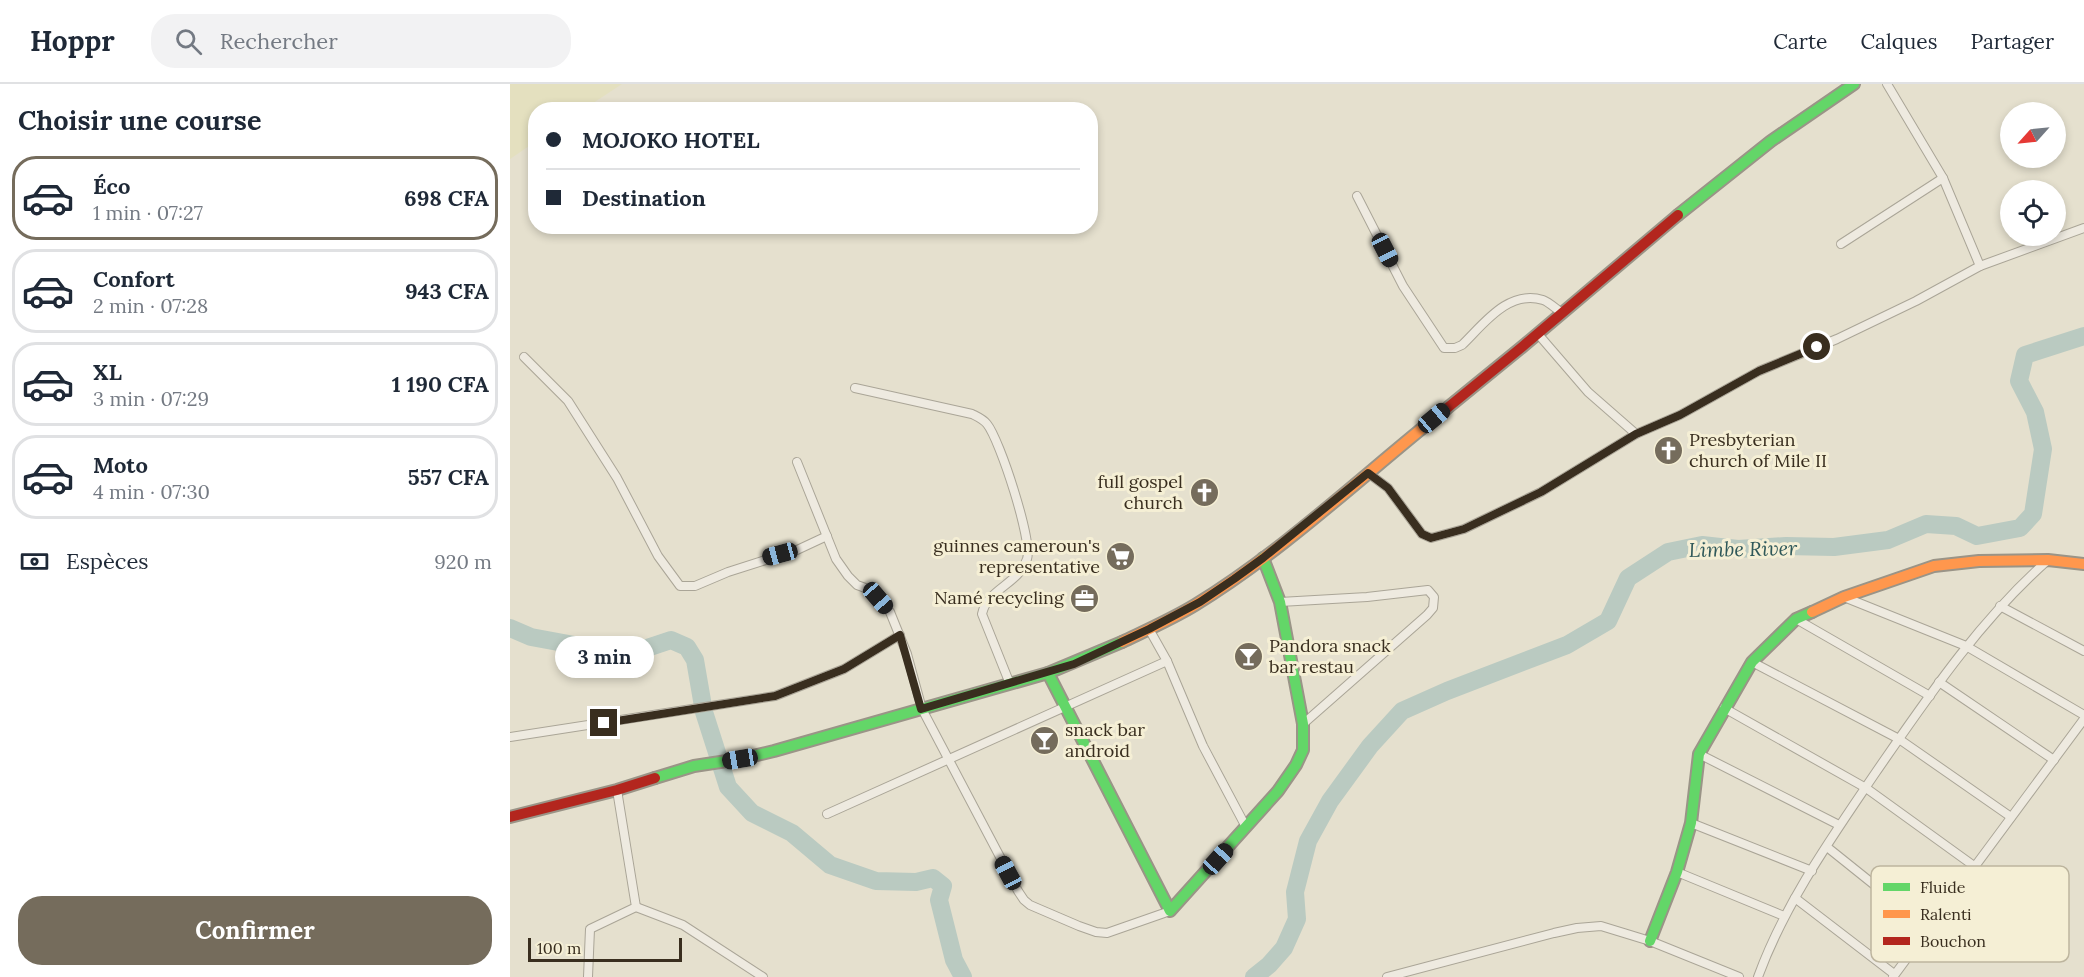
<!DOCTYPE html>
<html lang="fr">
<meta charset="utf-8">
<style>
body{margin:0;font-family:Lora,serif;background:#f2f2f3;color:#1f2937;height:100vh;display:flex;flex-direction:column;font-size:22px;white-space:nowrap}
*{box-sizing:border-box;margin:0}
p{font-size:20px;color:#747a83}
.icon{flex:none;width:33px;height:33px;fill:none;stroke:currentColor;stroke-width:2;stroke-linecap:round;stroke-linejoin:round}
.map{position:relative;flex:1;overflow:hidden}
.drawer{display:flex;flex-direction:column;background:#fff;width:510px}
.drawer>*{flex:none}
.banner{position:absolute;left:18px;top:18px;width:570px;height:132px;border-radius:24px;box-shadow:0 3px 9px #0003;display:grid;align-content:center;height:132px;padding:0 18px;background:#fff}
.needle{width:39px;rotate:243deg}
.fabs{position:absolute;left:1490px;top:18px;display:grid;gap:12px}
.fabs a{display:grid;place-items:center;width:66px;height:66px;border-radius:50%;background:#fff;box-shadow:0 3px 9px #0003;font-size:30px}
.scale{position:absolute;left:18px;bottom:15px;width:154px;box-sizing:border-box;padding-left:6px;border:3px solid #392e1f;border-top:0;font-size:16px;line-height:21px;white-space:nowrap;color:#392e1f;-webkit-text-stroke:4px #f5efd5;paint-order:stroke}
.end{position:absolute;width:27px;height:27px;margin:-14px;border:8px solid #392e1f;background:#fff;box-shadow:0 0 0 3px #fff}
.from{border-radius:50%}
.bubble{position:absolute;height:42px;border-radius:21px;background:#fff;box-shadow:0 3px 9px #0003;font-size:20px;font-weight:700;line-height:42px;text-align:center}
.car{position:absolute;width:18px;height:36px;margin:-18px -9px;border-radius:8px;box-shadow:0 0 4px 2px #0007;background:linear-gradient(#222 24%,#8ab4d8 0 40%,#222 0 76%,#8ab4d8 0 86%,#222 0)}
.banner b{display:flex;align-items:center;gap:21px;height:57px;font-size:22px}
.banner b+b{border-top:2px solid #e0e1e3}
.banner i{width:15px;height:15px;background:#1f2937}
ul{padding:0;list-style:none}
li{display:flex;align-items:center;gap:18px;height:84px;margin:0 12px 9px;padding:0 6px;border:3px solid #e0e1e3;border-radius:24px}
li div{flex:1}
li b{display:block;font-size:22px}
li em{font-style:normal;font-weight:700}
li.active{border-color:#756c5c}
li>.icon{width:54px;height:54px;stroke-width:1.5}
h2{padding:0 18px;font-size:27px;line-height:72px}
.pay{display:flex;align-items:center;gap:15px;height:66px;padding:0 18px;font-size:22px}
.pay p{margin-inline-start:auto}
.button{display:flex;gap:12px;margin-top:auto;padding:12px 18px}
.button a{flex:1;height:69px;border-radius:24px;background:#756c5c;color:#fff;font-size:24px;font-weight:700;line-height:69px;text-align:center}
header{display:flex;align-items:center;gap:36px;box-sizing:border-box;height:84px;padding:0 30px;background:#fff;border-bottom:2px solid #e0e1e3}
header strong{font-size:28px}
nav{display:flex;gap:33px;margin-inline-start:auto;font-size:21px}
.search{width:420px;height:54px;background:#f2f2f3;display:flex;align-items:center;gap:15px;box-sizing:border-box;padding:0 21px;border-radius:24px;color:#747a83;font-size:22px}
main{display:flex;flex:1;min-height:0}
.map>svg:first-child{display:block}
.farmland{fill:#e4e0bf}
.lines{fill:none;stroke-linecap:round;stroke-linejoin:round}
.river{stroke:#bacac1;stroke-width:18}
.street-casing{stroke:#aaa597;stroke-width:10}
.fast-casing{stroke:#9a9487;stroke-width:14}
.slow-casing{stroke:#9a9487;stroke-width:14}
.jam-casing{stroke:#9a9487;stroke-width:14}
.street{stroke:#eeeae0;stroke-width:8}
.fast{stroke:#63d668;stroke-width:10}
.slow{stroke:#ff974d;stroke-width:10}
.jam{stroke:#b3261e;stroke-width:10}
.route{stroke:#392e1f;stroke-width:8}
.labels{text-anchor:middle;stroke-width:6;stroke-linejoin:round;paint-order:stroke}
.poi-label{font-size:18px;fill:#392e1f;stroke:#f5efd5;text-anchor:start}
.water-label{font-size:20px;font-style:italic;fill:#2f5859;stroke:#f5efd5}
.key{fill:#f5efd5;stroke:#bdb59e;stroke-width:1.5}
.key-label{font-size:16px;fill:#392e1f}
</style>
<header>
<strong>Hoppr</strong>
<div class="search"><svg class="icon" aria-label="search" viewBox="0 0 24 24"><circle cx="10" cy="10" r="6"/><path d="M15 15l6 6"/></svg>Rechercher</div>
<nav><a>Carte</a><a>Calques</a><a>Partager</a></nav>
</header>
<main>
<section class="drawer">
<h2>Choisir une course</h2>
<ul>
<li class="active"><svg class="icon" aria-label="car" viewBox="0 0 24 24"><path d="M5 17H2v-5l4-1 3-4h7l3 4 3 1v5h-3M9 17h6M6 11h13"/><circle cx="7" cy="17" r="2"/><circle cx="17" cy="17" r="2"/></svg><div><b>Éco</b><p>1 min · 07:27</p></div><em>698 CFA</em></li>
<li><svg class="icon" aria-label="car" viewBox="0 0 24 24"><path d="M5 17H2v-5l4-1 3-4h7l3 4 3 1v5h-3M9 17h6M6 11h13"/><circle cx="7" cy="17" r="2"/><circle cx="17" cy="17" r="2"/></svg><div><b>Confort</b><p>2 min · 07:28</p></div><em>943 CFA</em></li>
<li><svg class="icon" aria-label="car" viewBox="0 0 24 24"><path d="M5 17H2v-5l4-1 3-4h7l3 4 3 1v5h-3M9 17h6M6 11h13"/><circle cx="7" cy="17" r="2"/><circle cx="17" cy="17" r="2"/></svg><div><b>XL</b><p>3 min · 07:29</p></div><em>1 190 CFA</em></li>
<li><svg class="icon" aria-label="car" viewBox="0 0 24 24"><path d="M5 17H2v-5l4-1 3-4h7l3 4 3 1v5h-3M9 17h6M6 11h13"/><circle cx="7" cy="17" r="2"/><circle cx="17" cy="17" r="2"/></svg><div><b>Moto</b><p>4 min · 07:30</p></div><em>557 CFA</em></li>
</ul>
<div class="pay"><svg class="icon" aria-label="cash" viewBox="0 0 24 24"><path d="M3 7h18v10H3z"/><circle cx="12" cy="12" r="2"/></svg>Espèces<p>920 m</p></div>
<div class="button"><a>Confirmer</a></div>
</section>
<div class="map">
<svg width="1574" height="893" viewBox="0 0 1574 893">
<rect width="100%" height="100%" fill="#e5e0ce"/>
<path class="farmland" d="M0,0h112l-38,25 -48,1 -1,32 -25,17z"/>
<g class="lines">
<g class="river">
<path d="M0,544l21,9 81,15 32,-3 27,-9 16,7 8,13 9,52 24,75 24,26 40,20 38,32 46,16 40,1 17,-4 10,8 -4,14 15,60 9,17"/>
<path d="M744,893l15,-12 15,-17 13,-29 -2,-27 13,-51 22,-40 40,-55 32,-35 45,-20 120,-46 41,-24 20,-43 40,-26 34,-7 36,4 48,-3 48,1 54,-7 38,-16 30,2 21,10 43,-8 13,-14 10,-65 -8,-37 -16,-31 6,-26 59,-19"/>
</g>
<defs>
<g id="street">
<path d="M1377,0l56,94 37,88"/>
<path d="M847,112l46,90 41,62h11l7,-3c21,-20 46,-56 81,-45 6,2 13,9 19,13"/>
<path d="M1331,160l102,-66"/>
<path d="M1028,250l50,58 48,42 44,-19 79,-44 78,-32 79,-38 64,-35 104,-38"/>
<path d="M14,273l44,44 49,77 41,78 22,30h15l33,-14 69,-22 30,-14"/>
<path d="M345,304l117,26c6,3 11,5 15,10 13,16 46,118 40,135 -8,25 -40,30 -45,55l28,70"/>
<path d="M287,378l39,97 12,17 9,9 11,4 22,23 17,42 15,55 96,182 6,9 6,5 49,21 17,6 11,1 63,-22"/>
<path d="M858,389l20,15 34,46 9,4 33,-9 77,-37 95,-58"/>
<path d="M1334,513l122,49 118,69"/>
<path d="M770,518l87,-5 61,-7 6,7 -1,11 -6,7 -124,109"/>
<path d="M1490,522l84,45"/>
<path d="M1286,535l134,77"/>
<path d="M657,577l36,85 43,81"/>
<path d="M1242,578l147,77 112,78"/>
<path d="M1429,598l115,78"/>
<path d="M1214,624l142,80 108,78"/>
<path d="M0,653l265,-41 69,-27 56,-34"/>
<path d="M1189,670l140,71"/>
<path d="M317,730l340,-153 -18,-32"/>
<path d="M1181,739l121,48"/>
<path d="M1317,763l101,81"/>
<path d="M1167,788l107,44"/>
<path d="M1285,814l99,76"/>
<path d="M126,823l47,18 80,52"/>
<path d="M78,893l2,-48 46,-22 -19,-117"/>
<path d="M877,893l167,-44 23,-5 24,-2 49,15 89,36"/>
<path d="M1248,893c27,-74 74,-140 118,-205 52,-75 103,-151 172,-212"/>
<path d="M1383,893l191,-258"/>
</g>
<g id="fast">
<path d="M1168,131l93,-74 83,-57"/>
<path d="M538,589l122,238 108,-120 18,-26 7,-15v-26l-23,-122 -17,-44"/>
<path d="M145,694l39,-12 46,-7 34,-8 274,-78 74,-31"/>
<path d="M1140,857l27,-69 14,-49 8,-69 53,-92 44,-43 16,-7"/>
</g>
<g id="slow">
<path d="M1302,528l32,-15 90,-31 45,-5 69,-1 36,4"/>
<path d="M612,558c25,-12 50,-23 73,-37 91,-56 168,-130 251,-196"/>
</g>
<g id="jam">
<path d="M936,325l76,-62 156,-132"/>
<path d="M0,733l107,-27 38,-12"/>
</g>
</defs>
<use href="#street" class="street-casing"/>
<use href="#fast" class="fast-casing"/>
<use href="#slow" class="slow-casing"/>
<use href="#jam" class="jam-casing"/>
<use href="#street" class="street"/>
<use href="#fast" class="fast"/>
<use href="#slow" class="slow"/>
<use href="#jam" class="jam"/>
</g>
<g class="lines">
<path class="route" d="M94,639l171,-27 69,-27 56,-34 21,74 153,-45 75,-35 51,-27 34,-23 29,-21 105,-85 20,15 34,46 9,4 33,-9 77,-37 95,-58 44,-19 79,-44 58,-24"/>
</g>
<defs>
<symbol id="church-disc" viewBox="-11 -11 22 22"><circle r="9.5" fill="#756c5c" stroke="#f5efd5"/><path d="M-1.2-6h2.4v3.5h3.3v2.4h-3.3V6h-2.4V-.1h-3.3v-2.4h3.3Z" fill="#fff"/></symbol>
<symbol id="supermarket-disc" viewBox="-11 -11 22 22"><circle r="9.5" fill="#756c5c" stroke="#f5efd5"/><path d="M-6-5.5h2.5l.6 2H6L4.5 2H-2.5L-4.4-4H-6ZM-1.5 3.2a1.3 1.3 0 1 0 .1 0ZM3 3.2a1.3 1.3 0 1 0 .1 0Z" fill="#fff"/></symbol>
<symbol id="office-disc" viewBox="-11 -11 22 22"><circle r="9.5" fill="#756c5c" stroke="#f5efd5"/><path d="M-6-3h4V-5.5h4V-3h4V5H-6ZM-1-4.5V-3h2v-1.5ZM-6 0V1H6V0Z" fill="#fff"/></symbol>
<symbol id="bar-disc" viewBox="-11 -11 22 22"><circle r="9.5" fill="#756c5c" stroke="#f5efd5"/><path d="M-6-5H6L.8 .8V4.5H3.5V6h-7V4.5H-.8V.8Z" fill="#fff"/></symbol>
</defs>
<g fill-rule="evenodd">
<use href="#church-disc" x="1142" y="350" width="33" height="33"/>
<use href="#church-disc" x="678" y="392" width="33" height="33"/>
<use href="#supermarket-disc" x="594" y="456" width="33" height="33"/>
<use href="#office-disc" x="558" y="498" width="33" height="33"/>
<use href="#bar-disc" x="722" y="556" width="33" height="33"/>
<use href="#bar-disc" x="518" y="640" width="33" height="33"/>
</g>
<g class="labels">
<g class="poi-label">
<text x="1179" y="362">Presbyterian<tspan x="1179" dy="21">church of Mile II</tspan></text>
<text x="673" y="404" text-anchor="end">full gospel<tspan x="673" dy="21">church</tspan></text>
<text x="590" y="468" text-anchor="end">guinnes cameroun's<tspan x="590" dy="21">representative</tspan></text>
<text x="554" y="520" text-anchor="end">Namé recycling</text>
<text x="759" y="568">Pandora snack<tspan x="759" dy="21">bar restau</tspan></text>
<text x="555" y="652">snack bar<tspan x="555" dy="21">android</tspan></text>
</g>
<g class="water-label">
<text transform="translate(1233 465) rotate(-1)" y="7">Limbe River</text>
</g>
</g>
<rect x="1361" y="782" width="198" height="96" rx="9" class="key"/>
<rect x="1373" y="799" width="27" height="8" fill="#63d668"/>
<rect x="1373" y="826" width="27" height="8" fill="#ff974d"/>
<rect x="1373" y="853" width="27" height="8" fill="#b3261e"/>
<g class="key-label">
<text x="1410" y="809">Fluide</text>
<text x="1410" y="836">Ralenti</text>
<text x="1410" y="863">Bouchon</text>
</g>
</svg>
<div class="fabs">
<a><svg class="needle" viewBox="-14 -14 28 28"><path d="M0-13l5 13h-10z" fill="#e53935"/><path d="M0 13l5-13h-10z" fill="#747a83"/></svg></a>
<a><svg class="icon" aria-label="locate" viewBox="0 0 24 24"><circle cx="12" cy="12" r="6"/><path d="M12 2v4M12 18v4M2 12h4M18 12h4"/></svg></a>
</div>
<div class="scale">100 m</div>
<i class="end from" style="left:1307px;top:263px"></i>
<i class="end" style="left:94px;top:639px"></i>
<div class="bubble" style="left:45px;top:552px;width:99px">3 min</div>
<i class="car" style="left:875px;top:166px;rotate:153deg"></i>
<i class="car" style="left:924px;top:334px;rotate:50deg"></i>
<i class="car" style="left:270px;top:470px;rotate:255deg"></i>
<i class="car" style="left:368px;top:514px;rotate:139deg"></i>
<i class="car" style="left:230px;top:675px;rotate:261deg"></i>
<i class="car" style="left:708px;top:775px;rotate:42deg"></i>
<i class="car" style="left:498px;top:789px;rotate:332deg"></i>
<div class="banner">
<b><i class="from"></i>MOJOKO HOTEL</b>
<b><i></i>Destination</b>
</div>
</div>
</main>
